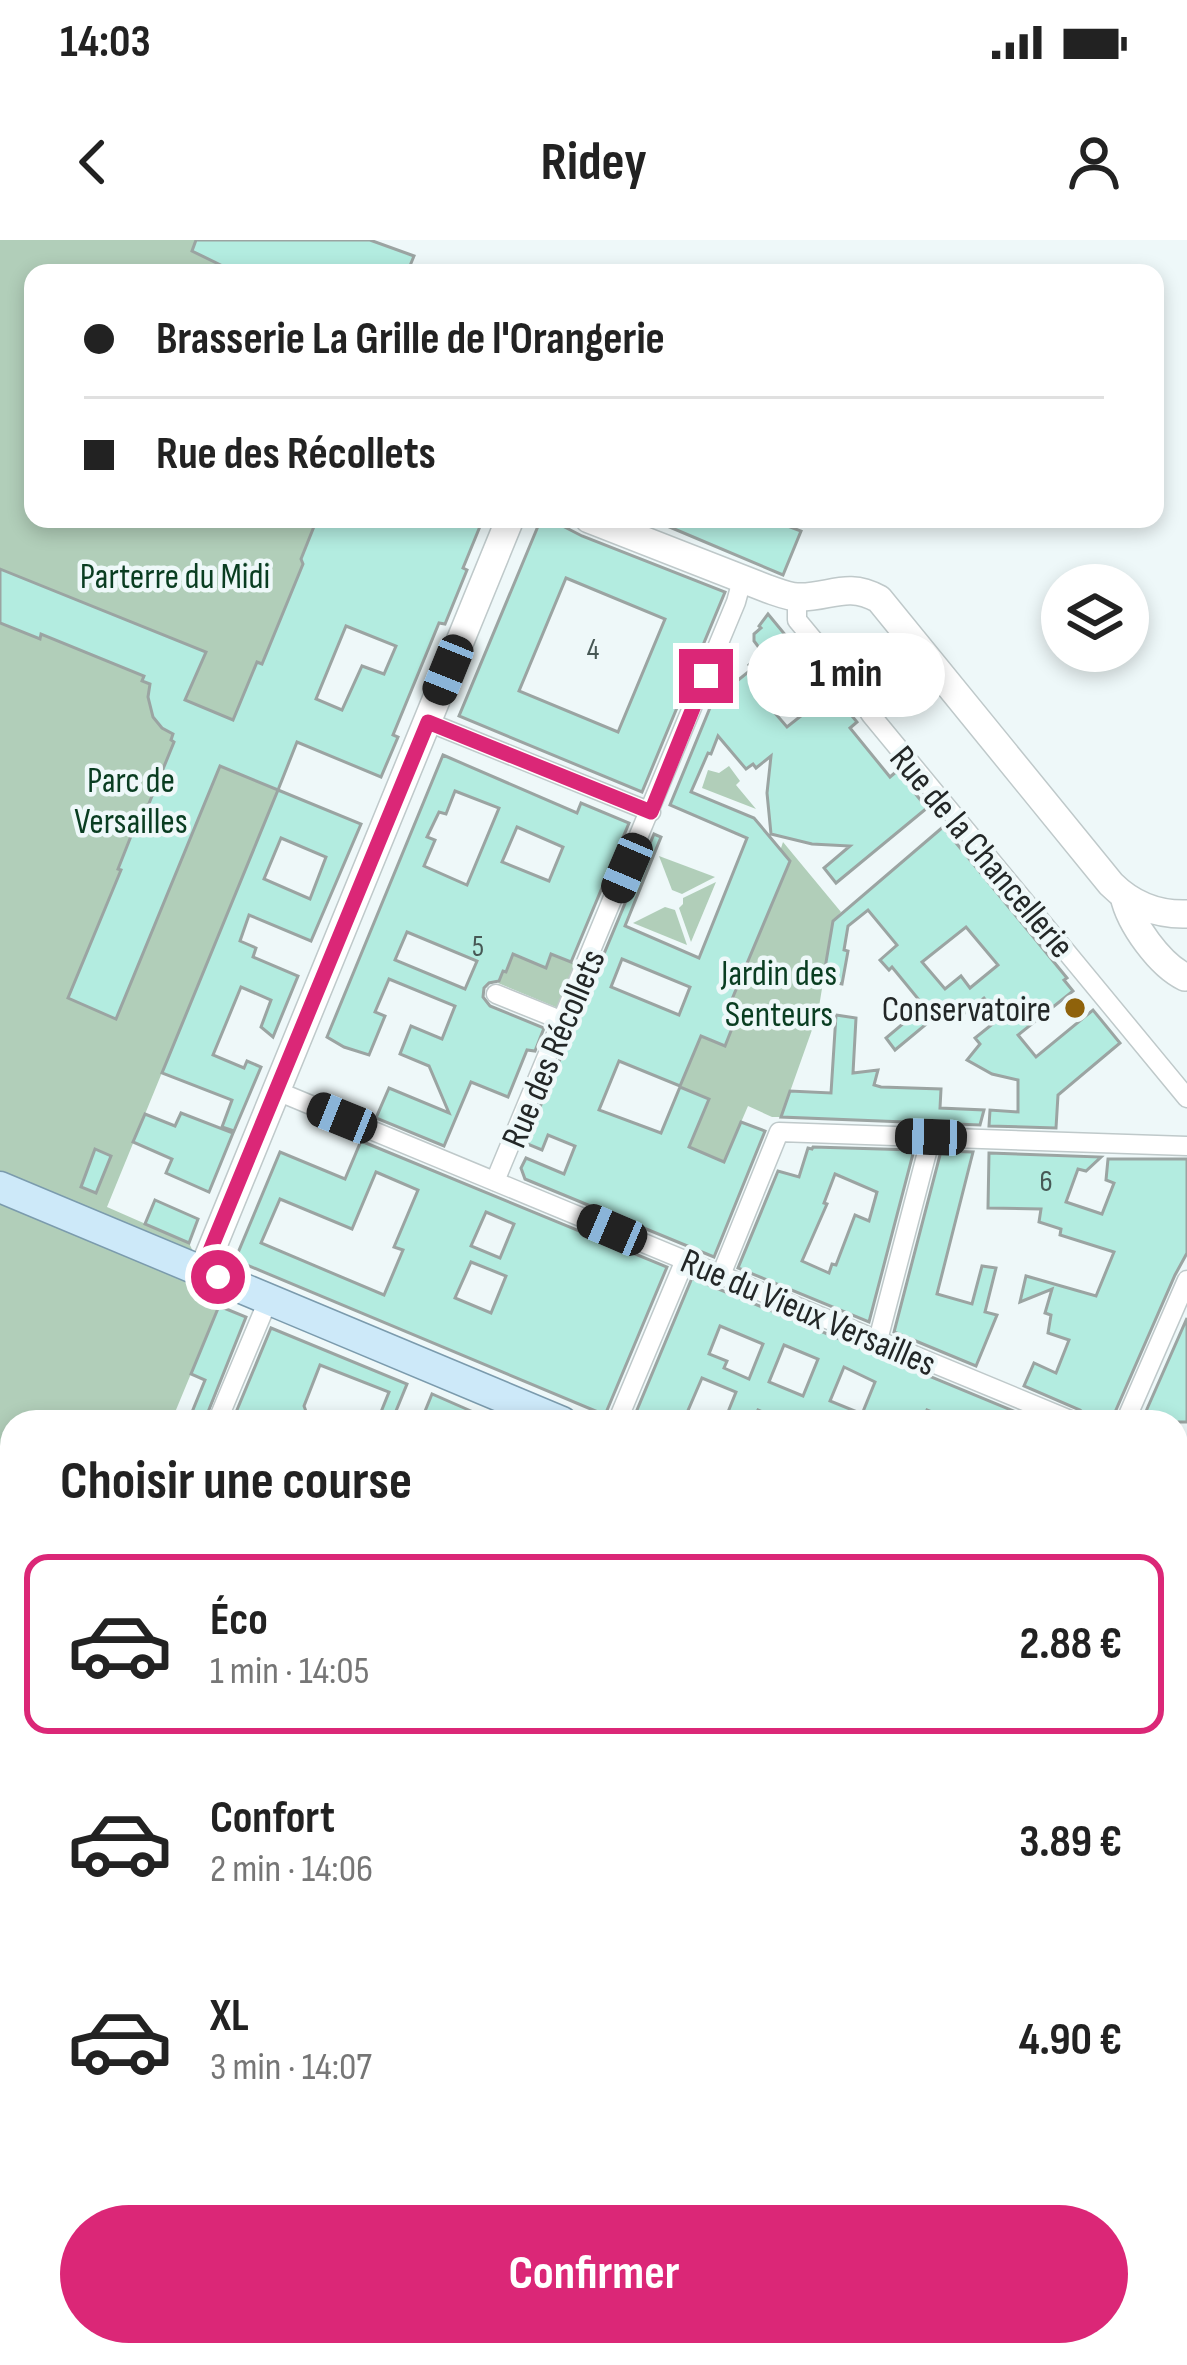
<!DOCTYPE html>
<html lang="fr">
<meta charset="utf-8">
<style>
body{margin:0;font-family:"Sofia Sans Condensed",sans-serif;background:#f6f6f6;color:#222;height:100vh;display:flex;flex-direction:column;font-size:45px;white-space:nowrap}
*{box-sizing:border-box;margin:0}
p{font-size:39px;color:#767676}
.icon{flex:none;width:66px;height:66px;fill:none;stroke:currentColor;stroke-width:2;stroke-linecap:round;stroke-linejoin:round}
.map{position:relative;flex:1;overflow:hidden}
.sheet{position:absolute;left:0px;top:1170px;width:1188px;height:957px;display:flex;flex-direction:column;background:#fff;border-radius:36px 36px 0 0;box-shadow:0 6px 18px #0003}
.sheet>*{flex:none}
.top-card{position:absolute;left:24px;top:24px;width:1140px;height:264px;border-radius:24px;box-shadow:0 6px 18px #0003;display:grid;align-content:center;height:264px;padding:0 60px;background:#fff}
.tools{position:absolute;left:1041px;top:324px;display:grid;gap:24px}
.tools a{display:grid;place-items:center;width:108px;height:108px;border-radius:50%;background:#fff;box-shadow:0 6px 18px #0003;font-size:60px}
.end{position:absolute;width:54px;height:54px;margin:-27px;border:15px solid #db2777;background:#fff;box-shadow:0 0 0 6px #fff}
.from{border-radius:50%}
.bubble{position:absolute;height:84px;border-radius:42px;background:#fff;box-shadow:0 6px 18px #0003;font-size:39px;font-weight:700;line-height:84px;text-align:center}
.car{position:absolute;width:36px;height:72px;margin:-36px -18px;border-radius:15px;box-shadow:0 0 9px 3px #0007;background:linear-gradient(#222 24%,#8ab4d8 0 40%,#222 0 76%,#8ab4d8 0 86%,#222 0)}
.top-card b{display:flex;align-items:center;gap:42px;height:114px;font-size:45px}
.top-card b+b{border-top:3px solid #e0e0e0}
.top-card i{width:30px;height:30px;background:#222}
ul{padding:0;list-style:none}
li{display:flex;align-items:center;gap:36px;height:180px;margin:0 24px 18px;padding:0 36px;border:6px solid transparent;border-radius:24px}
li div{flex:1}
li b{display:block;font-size:45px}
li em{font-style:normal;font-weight:700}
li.on{border-color:#db2777}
li>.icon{width:108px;height:108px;stroke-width:1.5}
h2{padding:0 60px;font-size:54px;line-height:144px}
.cta{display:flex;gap:24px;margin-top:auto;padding:24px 60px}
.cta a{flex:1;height:138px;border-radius:72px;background:#db2777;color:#fff;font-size:48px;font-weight:700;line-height:138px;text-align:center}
.status{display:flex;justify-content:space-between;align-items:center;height:84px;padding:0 60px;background:#fff;direction:ltr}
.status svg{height:33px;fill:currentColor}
header{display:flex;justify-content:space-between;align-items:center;height:156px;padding:0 60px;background:#fff;font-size:54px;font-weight:700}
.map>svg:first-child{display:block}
.built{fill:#daedf0}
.green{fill:#b1ceb9}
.building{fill:#b3ece0;stroke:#9ba4a2;stroke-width:3;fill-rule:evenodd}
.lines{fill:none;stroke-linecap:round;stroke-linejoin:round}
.street-casing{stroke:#bfc9ca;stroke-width:21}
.secondary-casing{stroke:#bfc9ca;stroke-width:30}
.primary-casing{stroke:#7b9bad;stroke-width:33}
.street{stroke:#fff;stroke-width:18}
.secondary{stroke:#fff;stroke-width:27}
.primary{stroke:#cde9f9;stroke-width:30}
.route{stroke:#db2777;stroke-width:15}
.poi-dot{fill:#8f620b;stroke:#eef8f9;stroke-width:4.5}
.labels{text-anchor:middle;stroke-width:9;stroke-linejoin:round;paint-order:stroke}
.number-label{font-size:30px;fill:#475855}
.park-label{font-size:36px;fill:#093d21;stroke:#eef8f9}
.street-label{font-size:36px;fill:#232727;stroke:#eef8f9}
.poi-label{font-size:36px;fill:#232727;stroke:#eef8f9;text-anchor:end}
</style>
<div class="status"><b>14:03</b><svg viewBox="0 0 49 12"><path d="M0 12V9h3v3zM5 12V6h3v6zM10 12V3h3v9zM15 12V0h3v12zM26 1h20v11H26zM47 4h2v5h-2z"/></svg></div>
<header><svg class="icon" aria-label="back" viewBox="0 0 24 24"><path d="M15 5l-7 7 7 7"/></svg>Ridey<svg class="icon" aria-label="person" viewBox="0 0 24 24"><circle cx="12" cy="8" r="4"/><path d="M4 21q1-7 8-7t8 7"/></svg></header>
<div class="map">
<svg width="1187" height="2125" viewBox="0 0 1187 2125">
<rect width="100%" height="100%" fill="#eef8f9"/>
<path class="built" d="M748,2115h97l12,5 3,-5h127l17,8 -1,2h-260z"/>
<g class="green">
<path d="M0,0h196l-4,11 45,22h-204v246h288l-6,5 -14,35 2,5 -41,100 -5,-1 39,82 -189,462 82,36 30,63 -48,116h-159v933h683l-5,10h-690z"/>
<path d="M729,526l11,15 -4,4 20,24 -54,-21 6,-18 11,3z"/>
<path d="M783,602l58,70 -8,9 -15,92 -37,104h-9l-24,-11 -24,56 -35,-15 20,-47 -29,-13 21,-51 24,9 15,-36 -10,-5z"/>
<path d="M659,616l56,21 -33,17 -10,-4z"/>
<path d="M716,642l-25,60 -12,-34 4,-4v-6z"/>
<path d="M665,667l10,3 12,35 -54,-22z"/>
<path d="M517,704l29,23 5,-13 25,10 -18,44 -60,-25 5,-12 3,1z"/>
</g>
<g class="building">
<path d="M196,0h174l44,16 -7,17h-170l-45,-22z"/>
<path d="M321,279h162l-20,49 4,2 -22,54 -6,-1 -46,112 5,2 -17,40 -84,-35 -19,48 -58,-24 -104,253 -48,-21 53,-128 -3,-1 17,-43 4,2 35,-86 -3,-2 2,-6 -11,-6 -9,-11 -5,-20 2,-13 -8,-3 2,-5 -103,-42 -1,5 -40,-16v-54l206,83 -21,48 48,20 24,-58 5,2 41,-100 -2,-5 14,-35 4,-1zM346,386l50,20 -12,28 -22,-8 -20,44 -26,-11z"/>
<path d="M541,279h8l33,17 143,56 -83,200 -183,-76zM566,338l99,41 -47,113 -99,-41z"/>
<path d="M769,279l32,12 -18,44 -130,-55z"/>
<path d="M768,374l89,108 -7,6 40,49 7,-6 30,37 -91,75 -12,-15 26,-22 -38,-2 -41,-10 -4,-41 4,-37 -15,12 -3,-4 -7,5 -28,-33 -7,18 -3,-1 -17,39 63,26 36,43 -60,143 10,4 -15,38 -24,-10 -21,50 -61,-25 -20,49 62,23 19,-46 29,12 -20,48 35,15 17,-40 24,9 -51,126 -189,-78 -4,-11 5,-10 38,16 11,-28 -27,-11 -6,15 -17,-7 129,-309 7,3 -36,89 74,32 48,-120 -77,-33 49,-119 8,3 25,-20 -3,-4 14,-12 -9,-12v-7l7,-6 -2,-2zM792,446l19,22 -24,19 -19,-22zM622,719l68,28 -11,28 -68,-28z"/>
<path d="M443,515l134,58 4,-10 48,20 -58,139 -20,-8 -5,14 -33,-14 -7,18 -3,-1 -4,10 -10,2 -5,5 -1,9 7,9 54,22 -9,23 -8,-1 -19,47 -37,-15 -27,64 -68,-28 13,-30 60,25 -20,-47 -29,-12 11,-28 31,13 13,-33 -66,-27 -14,33 10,4 -16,39 -25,-8 -17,-10zM455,551l44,17 -32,77 -43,-19 11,-26 -8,-3 12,-25 7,2zM517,587l46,20 -14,34 -47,-19zM407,692l70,29 -12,28 -70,-29z"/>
<path d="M278,550l83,34 -50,117 -62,-26 -9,26 16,7 -3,9 45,19 -25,61 -12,-10 10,-27 -30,-13 -28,68 31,13 3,-7 14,6 -27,64 -12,-4 10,-27 -70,-27zM281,598l45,19 -16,42 -46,-20z"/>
<path d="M943,587l124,151 -3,2 9,11 -55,44 18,22 57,-47 27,33 -62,52 -2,33 -67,-2 1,-16 28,2v-32l-26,-6 -25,-14 13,-16 -5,-6 25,-20 -16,-20 -32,25 -10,-12 -47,39 -9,-12 38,-32 -32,-39 -3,3 -9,-10 17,-15 -29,-35 -20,16 -4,24 4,1 -6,33 -19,-4 10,-59zM966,687l32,38 -28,23 -9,-12 -16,13 -23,-27z"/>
<path d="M836,775l20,3 -3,55 25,-3 -4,15 7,2 60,2 -1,19 44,2 -4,15 -199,-8 9,-26 41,2z"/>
<path d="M181,873l52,20 -24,59 -43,-19 6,-14 -39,-17 12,-28 30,12z"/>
<path d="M361,901l306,126 -62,148 -370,-155 45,-108 65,27zM376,932l42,18 -24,57 9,3 -19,45 -123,-52 19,-44 72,30zM486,972l28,12 -14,34 -29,-12zM471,1022l35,14 -15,37 -36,-15z"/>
<path d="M813,907l101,3 -45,172 -131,-54 40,-97 21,6 9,-29 4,1zM835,934l42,18 -8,29 -14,-6 -19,50 -4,-1 -3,9 -27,-12 25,-57 -3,-1z"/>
<path d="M95,909l16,7 -15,37 -15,-6z"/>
<path d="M941,911l32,1 -36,142 35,10 10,-38 14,2 -11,44 12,3 -21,51 -82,-34z"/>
<path d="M989,913l112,4 -15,14 -8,-2 -12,33 36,12 12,-31 -8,-3 2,-21h79v94l-12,22 -63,144 -24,3 -2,-7 -6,-5 -56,-24 10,-23 22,10 13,-33 -21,-7 3,-18 -6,-2 7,-24 -32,13 6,-26 70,20 18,-44 -54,-17 1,-6 -22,-7 2,-13 -53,-1z"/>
<path d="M155,960l43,19 -9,24 -44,-19z"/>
<path d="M692,1038l348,144h-70l-11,-5 -3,5 -29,-12 -5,12h-137l-27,-12 -6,12h-28l12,-30 -34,-14 -19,44h-51zM720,1086l43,18 -14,35 -25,-11 3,-7 -18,-7zM784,1105l34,14 -15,37 -34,-14zM844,1127l31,15 -13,32 -32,-13z"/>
<path d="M219,1066l27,11 -42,105h-16l17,-42 -14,-6z"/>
<path d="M1187,1078v104h-45l5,-13z"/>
<path d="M271,1088l136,56 -11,27 25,10 11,-27 64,28h-119l12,-30 -69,-27 -16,41 6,16h-78z"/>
</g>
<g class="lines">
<defs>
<g id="street">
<path d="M797,357v23l53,64 21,31 316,383"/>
<path d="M428,482l223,90"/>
<path d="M496,754l67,27"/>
<path d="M277,851l798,331"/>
<path d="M495,941l241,-579 6,-22"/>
<path d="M721,1035l58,-143 408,14"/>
<path d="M878,1100l53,-203"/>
<path d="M217,1182l52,-124"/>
<path d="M617,1182l68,-162"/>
<path d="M1125,1182l62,-142"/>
<path d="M1176,1666l11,5"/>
<path d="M1176,1761l11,-25"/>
<path d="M1178,1863l9,4"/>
<path d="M1014,2125l4,-10"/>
</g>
<g id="secondary">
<path d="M589,279l179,70c9,3 21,8 30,8 32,1 48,-16 81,2l232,285c21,21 46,31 76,30"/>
<path d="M1124,656c6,28 36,69 61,81"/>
<path d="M203,1030l307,-751"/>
<path d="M1176,2058l11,5"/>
</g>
<g id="primary">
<path d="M0,947l562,235"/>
<path d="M1176,1439l11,5"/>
<path d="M716,2125l4,-10"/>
</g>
</defs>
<use href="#street" class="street-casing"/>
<use href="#secondary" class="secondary-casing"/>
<use href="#primary" class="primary-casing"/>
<use href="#street" class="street"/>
<use href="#secondary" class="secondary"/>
<use href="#primary" class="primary"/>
</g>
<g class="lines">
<path class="route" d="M218,1037l-16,-7 226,-548 223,90 55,-136"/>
</g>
<circle class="poi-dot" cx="1075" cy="768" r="12"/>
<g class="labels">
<g class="number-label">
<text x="593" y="419">4</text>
<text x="478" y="716">5</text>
<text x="1046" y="951">6</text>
</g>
<g class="park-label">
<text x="175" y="348">Parterre du Midi</text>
<text x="131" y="552">Parc de<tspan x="131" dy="41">Versailles</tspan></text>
<text x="779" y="745">Jardin des<tspan x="779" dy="41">Senteurs</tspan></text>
</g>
<g class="street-label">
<text transform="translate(983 611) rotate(50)" y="13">Rue de la Chancellerie</text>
<text transform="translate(552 808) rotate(-67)" y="13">Rue des Récollets</text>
<text transform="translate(809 1071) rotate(23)" y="13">Rue du Vieux Versailles</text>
</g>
<g class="poi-label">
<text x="1051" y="781">Conservatoire</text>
</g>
</g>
</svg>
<div class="tools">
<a><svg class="icon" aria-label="layers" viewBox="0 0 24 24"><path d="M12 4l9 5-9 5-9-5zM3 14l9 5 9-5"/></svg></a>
</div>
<i class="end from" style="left:218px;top:1037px"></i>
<i class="end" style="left:706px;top:436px"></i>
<div class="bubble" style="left:747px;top:393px;width:198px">1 min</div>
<i class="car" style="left:448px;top:430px;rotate:202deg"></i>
<i class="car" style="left:627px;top:628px;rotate:203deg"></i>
<i class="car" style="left:342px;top:878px;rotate:292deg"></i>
<i class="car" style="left:931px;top:897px;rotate:272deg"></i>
<i class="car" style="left:612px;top:990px;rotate:293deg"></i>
<div class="top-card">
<b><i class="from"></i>Brasserie La Grille de l'Orangerie</b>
<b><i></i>Rue des Récollets</b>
</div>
<section class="sheet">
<h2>Choisir une course</h2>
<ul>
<li class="on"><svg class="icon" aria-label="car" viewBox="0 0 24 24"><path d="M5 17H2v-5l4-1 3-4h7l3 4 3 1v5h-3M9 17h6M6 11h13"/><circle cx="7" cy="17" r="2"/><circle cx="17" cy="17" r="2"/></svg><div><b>Éco</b><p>1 min · 14:05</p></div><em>2.88 €</em></li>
<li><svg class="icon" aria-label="car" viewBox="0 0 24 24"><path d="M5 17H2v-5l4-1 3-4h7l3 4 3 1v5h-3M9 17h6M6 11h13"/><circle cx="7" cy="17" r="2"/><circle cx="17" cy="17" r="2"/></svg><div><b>Confort</b><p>2 min · 14:06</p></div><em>3.89 €</em></li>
<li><svg class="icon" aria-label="car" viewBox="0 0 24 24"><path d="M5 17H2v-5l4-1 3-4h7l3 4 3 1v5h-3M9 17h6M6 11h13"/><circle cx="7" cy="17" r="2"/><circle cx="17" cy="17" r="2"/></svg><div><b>XL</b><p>3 min · 14:07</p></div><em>4.90 €</em></li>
</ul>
<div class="cta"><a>Confirmer</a></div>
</section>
</div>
